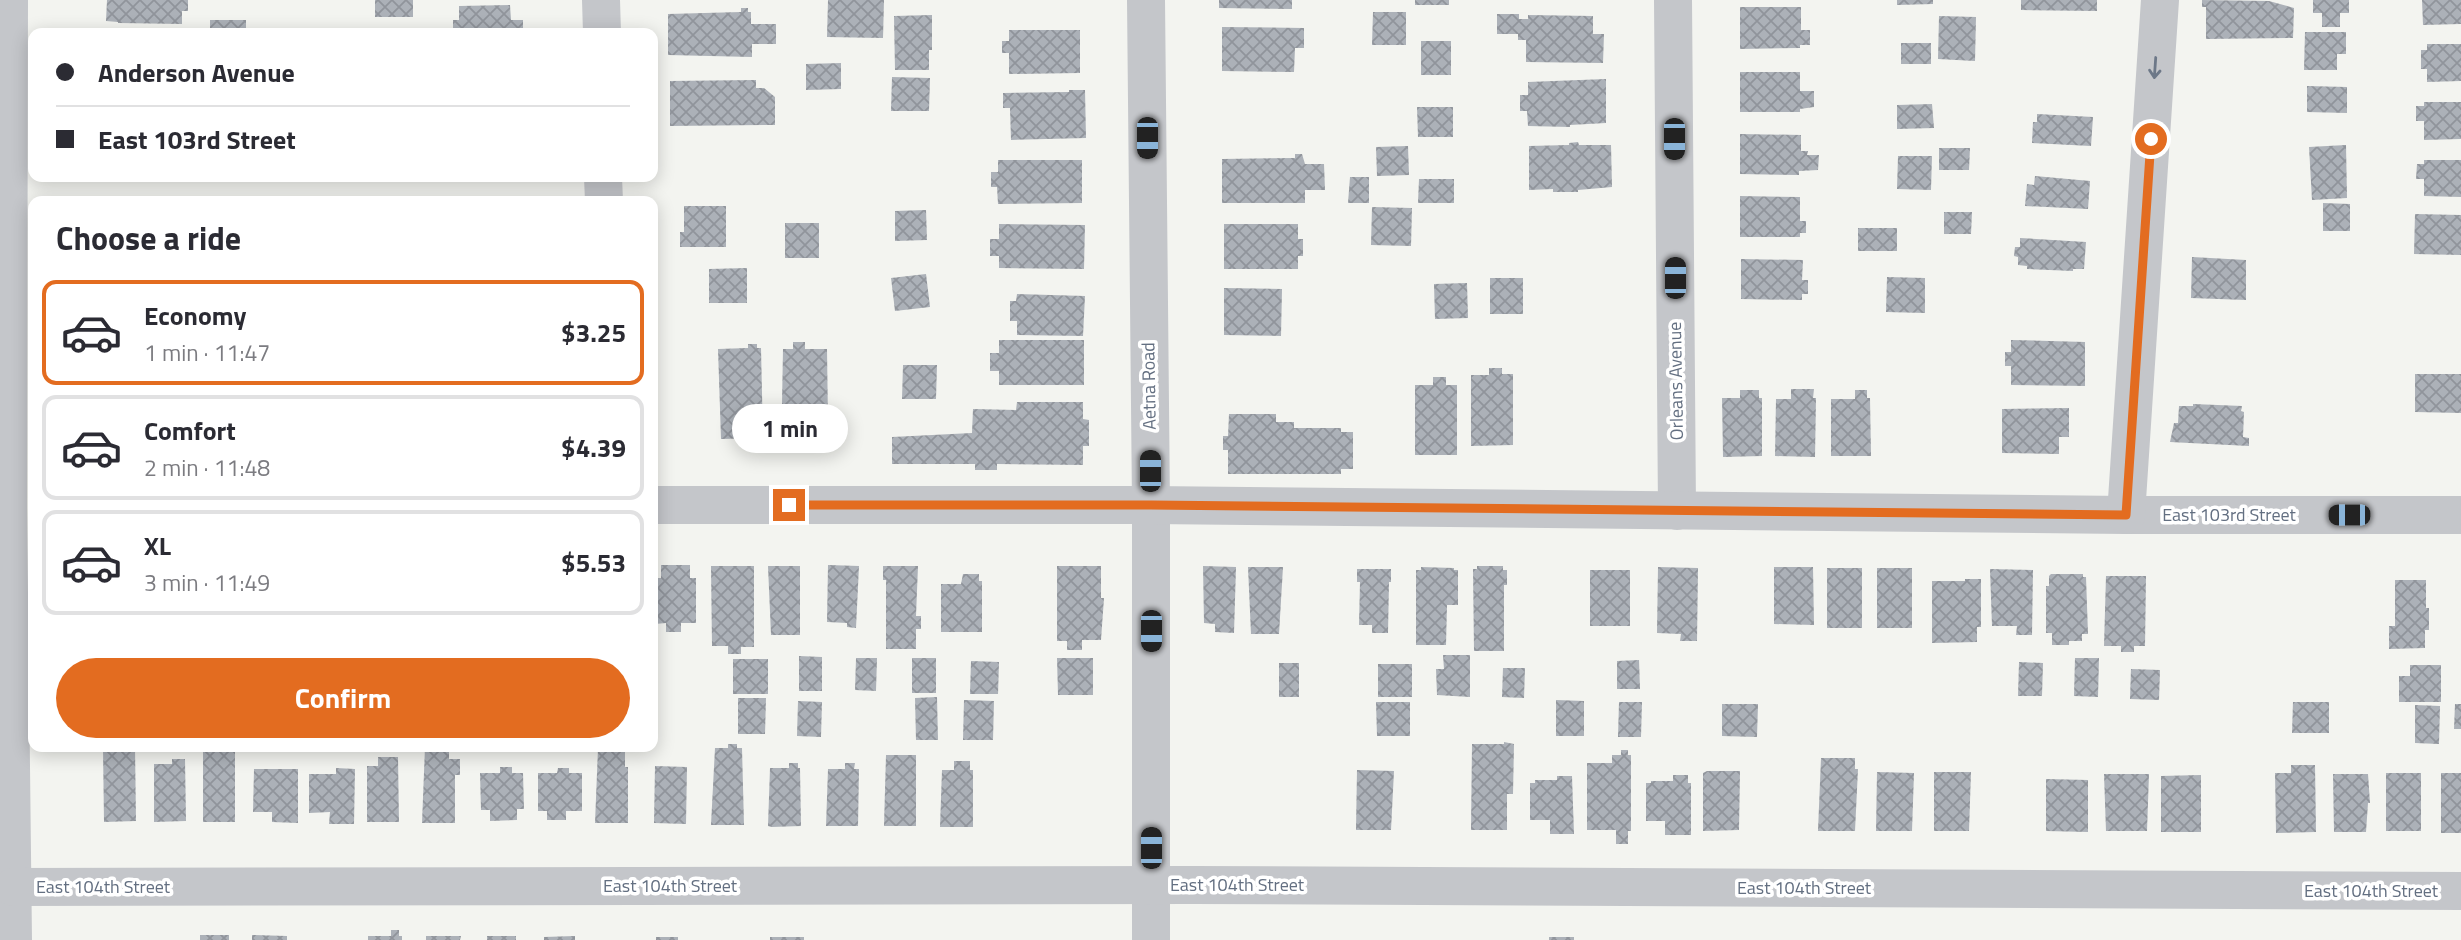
<!DOCTYPE html>
<meta charset="utf-8">
<style>
body{margin:0;font-family:"Titillium Web",sans-serif;background:#f7f7f7;color:#2b2b33;height:100vh;display:flex;flex-direction:column;font-size:26px;white-space:nowrap}
*{box-sizing:border-box;margin:0}
p{font-size:23px;color:#7c7c81}
.icon{flex:none;width:38px;height:38px;fill:none;stroke:currentColor;stroke-width:2;stroke-linecap:round;stroke-linejoin:round}
.map{position:relative;flex:1;overflow:hidden}
.panel{position:absolute;left:28px;top:196px;width:630px;height:556px;display:flex;flex-direction:column;background:#fff;border-radius:14px;box-shadow:0 4px 18px #0003}
.panel>*{flex:none}
.banner{position:absolute;left:28px;top:28px;width:630px;height:154px;border-radius:14px;box-shadow:0 4px 18px #0003;display:grid;align-content:center;height:154px;padding:0 28px;background:#fff}
.end{position:absolute;width:32px;height:32px;margin:-16px;border:9px solid #e36c20;background:#fff;box-shadow:0 0 0 4px #fff}
.from{border-radius:50%}
.bubble{position:absolute;height:49px;border-radius:24px;background:#fff;box-shadow:0 4px 18px #0003;font-size:23px;font-weight:700;line-height:49px;text-align:center}
.car{position:absolute;width:21px;height:42px;margin:-21px -10px;border-radius:9px;box-shadow:0 0 5px 2px #0007;background:linear-gradient(#222 24%,#8ab4d8 0 40%,#222 0 76%,#8ab4d8 0 86%,#222 0)}
.banner b{display:flex;align-items:center;gap:24px;height:66px;font-size:26px}
.banner b+b{border-top:2px solid #e1e1e2}
.banner i{width:18px;height:18px;background:#2b2b33}
ul{padding:0;list-style:none}
li{display:flex;align-items:center;gap:21px;height:105px;margin:0 14px 10px;padding:0 14px;border:4px solid #e1e1e2;border-radius:14px}
li div{flex:1}
li b{display:block;font-size:26px}
li em{font-style:normal;font-weight:700}
li.active{border-color:#e36c20}
li>.icon{width:63px;height:63px;stroke-width:1.5}
h2{padding:0 28px;font-size:32px;line-height:84px}
.primary-button{display:flex;gap:14px;margin-top:auto;padding:14px 28px}
.primary-button a{flex:1;height:80px;border-radius:42px;background:#e36c20;color:#fff;font-size:28px;font-weight:700;line-height:80px;text-align:center}
.map>svg:first-child{display:block}
.building{fill:url(#building-cross-hatch)}
.lines{fill:none;stroke-linecap:round;stroke-linejoin:round}
.minor{stroke:#c4c6ca;stroke-width:38}
.oneway{stroke:#6d7888}
.route{stroke:#e36c20;stroke-width:9}
.labels{text-anchor:middle;stroke-width:7;stroke-linejoin:round;paint-order:stroke}
.street-label{font-size:18px;fill:#636f81;stroke:#fff}
</style>
<div class="map">
<svg width="2461" height="940" viewBox="0 0 2461 940">
<defs>
<pattern id="building-cross-hatch" width="8" height="8" patternUnits="userSpaceOnUse" patternTransform="scale(1.75)"><rect width="8" height="8" fill="#acb1b8"/><path d="M0 0l8 8M0 8l8-8" fill="none" stroke="#90949b"/></pattern>
</defs>
<rect width="100%" height="100%" fill="#f3f4f0"/>
<g class="building">
<path d="M107,0h81v11h-6v13l-64,-1v-1l-12,-1z"/>
<rect x="375" y="0" width="38" height="17"/>
<path d="M828,0h56l-1,38 -56,-1z"/>
<path d="M1219,0h73v9l-73,-1z"/>
<rect x="1415" y="0" width="34" height="5"/>
<path d="M1897,0h36v4l-36,1z"/>
<path d="M2021,0h76v11l-76,-1z"/>
<path d="M2202,0l67,1 25,7 -1,30 -87,1v-32h-4z"/>
<path d="M2313,0h36v13h-9v14h-18v-14h-9z"/>
<path d="M2422,0h39v24l-38,1z"/>
<path d="M510,5l1,15h12v13h-62v-2h-8v-11h6v-14z"/>
<path d="M1740,7h61v23h9v15h-10v3l-60,1z"/>
<path d="M741,8h7v4h3v12h25v20h-24v13l-84,-2v-41l73,-2z"/>
<path d="M1373,12h33v33h-34z"/>
<path d="M1497,14h22v5h9v-4l65,1v18h11l-1,29 -77,-1v-22h-8v-6h-21z"/>
<path d="M932,15v35h-3v20h-34l-1,-54z"/>
<path d="M1939,16l37,1 -1,44 -37,-2z"/>
<rect x="210" y="20" width="36" height="13"/>
<path d="M1222,27l82,1v20h-9l-1,24 -72,-1z"/>
<path d="M1009,30h71v43l-71,1v-21h-7v-12h7z"/>
<path d="M2305,32h41v22h-9v16h-33z"/>
<rect x="1421" y="41" width="30" height="34"/>
<rect x="1901" y="43" width="30" height="21"/>
<path d="M2427,44h34v37l-34,1v-13h-6v-19h6z"/>
<path d="M841,63v26l-35,1v-26z"/>
<path d="M1740,72h60v19h14v16l-14,2v3h-60z"/>
<path d="M892,77l38,1 -1,33h-38z"/>
<path d="M1606,79v44l-36,2v2l-42,-1 -1,-15h-7v-16h8v-13z"/>
<path d="M756,80v8h8l11,9v28l-105,1v-45z"/>
<path d="M2307,86l40,1v26l-40,-1z"/>
<path d="M1069,90h16l1,48 -75,2 -1,-32h-7v-15l66,-1z"/>
<path d="M2424,102h37v37l-37,1v-19h-8v-15h8z"/>
<path d="M1932,104l2,24 -37,1v-24z"/>
<path d="M1417,107h36v30h-35z"/>
<path d="M2037,114l56,3 -2,29 -59,-3 1,-21h4z"/>
<path d="M1740,134l61,1v16h7l-1,4h12l-1,15 -19,1v4l-59,-1z"/>
<path d="M1578,142l1,3h32l1,42 -34,3v2h-25v-3l-24,1v-44l40,-1v-2z"/>
<path d="M2346,145l1,53 -35,2 -3,-53z"/>
<path d="M1408,146l1,29 -32,1 -1,-29z"/>
<path d="M1939,148h31l-1,22h-30z"/>
<path d="M1295,154h7l3,10h19l1,26h-20v13h-83v-44l73,-1z"/>
<path d="M1898,156h34l-1,34 -34,-1z"/>
<path d="M998,160h84v43l-84,1 -1,-17h-6v-15h7z"/>
<path d="M2424,160h37v37l-37,-1v-17h-8l1,-15h7z"/>
<path d="M2035,176l55,5 -2,28 -63,-3 2,-22 7,1z"/>
<path d="M1350,177h19v26h-21z"/>
<path d="M1419,179h35v24h-36z"/>
<path d="M1740,196l60,1v24h6v12h-6v4h-60z"/>
<path d="M105,198l72,1v2h-72z"/>
<path d="M2323,203l27,1v27h-27z"/>
<path d="M684,206h42v41h-46v-15h4z"/>
<path d="M1372,207l40,1 -1,38 -40,-1z"/>
<path d="M926,210l1,30 -32,1v-30z"/>
<path d="M1944,212h28l-1,22h-27z"/>
<path d="M2415,214l46,1v40l-47,-1z"/>
<rect x="785" y="223" width="34" height="35"/>
<path d="M999,224l86,1 -1,44 -85,-1v-12h-9v-17h9z"/>
<path d="M1224,224h74v15h5v17h-5v13h-74z"/>
<rect x="1858" y="228" width="39" height="23"/>
<path d="M2020,238l66,4 -2,27h-11v2l-46,-2v-3l-9,-1v-8l-4,-1 1,-9h5z"/>
<path d="M2192,257l54,3v40l-55,-2z"/>
<path d="M1741,259l62,1 -1,20h6v14h-6v6l-61,-1z"/>
<path d="M747,268v35h-38v-34z"/>
<path d="M926,274l4,33 -35,4 -4,-33z"/>
<path d="M1887,277l38,1v35l-39,-1z"/>
<rect x="1490" y="278" width="33" height="36"/>
<path d="M1467,283l1,35 -33,1 -1,-35z"/>
<path d="M1224,288l58,1 -1,47 -57,-1z"/>
<path d="M1017,294l68,2 -2,40 -66,-1v-14h-7v-20h6z"/>
<path d="M999,340h85v45h-85v-14h-9v-18h9z"/>
<path d="M2011,340l74,2v44l-74,-1v-19h-6v-14h6z"/>
<path d="M793,342h12v7h22l1,74h-3v13h-38l-5,-32 1,-55h10z"/>
<path d="M748,344h9v4h4l2,90 -42,1 -3,-90 30,-1z"/>
<path d="M903,365h34l-1,34h-34z"/>
<path d="M1489,368h13v6h11v71l-42,1v-71h18z"/>
<path d="M2415,374h46v39l-46,-1z"/>
<path d="M1433,377h13v8h11v70h-42v-70h18z"/>
<path d="M1791,389h23l-1,9h3l-1,59 -40,-1 1,-57h15z"/>
<path d="M1740,390h19v8h3v58l-39,1 -1,-59h18z"/>
<path d="M1855,390h12v8h3l1,58h-40v-57h24z"/>
<path d="M1017,402h66v17l6,1v26h-6v19l-86,-1v6h-22v-6h-83v-27l80,-4 1,-24 43,1z"/>
<path d="M2193,404l49,2 -1,5 3,1 -1,25 6,1v8l-79,-4 4,-19h4l1,-17h14z"/>
<path d="M2069,408v29h-10v17l-57,-1v-44z"/>
<path d="M1229,414h47v8h18v6h47v4h12v37h-12v5h-113v-24h-5v-14h5z"/>
<path d="M661,565h29v13h6v45h-15v9h-15v-9l-11,1v-46h6z"/>
<path d="M828,565l31,1 -3,62 -9,-1v-4l-20,-1z"/>
<path d="M711,566h43v81h-13v7h-13v-8h-16z"/>
<path d="M768,566h32v69h-29z"/>
<path d="M883,566h35l-2,50h5v13h-5v20h-30v-69h-3z"/>
<path d="M1057,566h44v32h3l-3,42h-19v10h-15v-9h-10z"/>
<path d="M1203,566l33,1 -2,66 -19,-1v-8l-11,-1z"/>
<path d="M1477,566h26v4h4v15h-3v66h-30l-1,-82h4z"/>
<path d="M1248,567h35l-4,67h-28z"/>
<path d="M1421,567l33,1v2h4v35h-11l-1,40h-30v-75h5z"/>
<path d="M1658,567l40,1 -1,73h-17l1,-7 -24,-1z"/>
<path d="M1774,567h39l1,58 -40,-1z"/>
<rect x="1827" y="568" width="35" height="60"/>
<rect x="1877" y="568" width="35" height="60"/>
<path d="M1357,569h34v13h-2l-1,51h-16v-8h-13l1,-43h-3z"/>
<path d="M1990,569l43,1 -1,65h-16l1,-9h-25z"/>
<rect x="1590" y="570" width="40" height="56"/>
<path d="M963,574h16v7h3v51h-41v-48h20z"/>
<path d="M2051,574h32v3h3l2,57h-6v7h-13v4h-17v-12h-6v-47h3v-10z"/>
<path d="M2106,576h40l-1,70h-11v6h-13v-6h-17z"/>
<path d="M1965,579h16v48h-4v15l-45,1v-62h33z"/>
<path d="M2395,580h31v28h3v22h-4v18l-36,1v-23h6z"/>
<path d="M1443,655h27v42l-33,-2 -1,-26h8z"/>
<path d="M799,656l23,1v34h-23z"/>
<path d="M856,658h21l-1,33 -21,-1z"/>
<rect x="912" y="658" width="24" height="35"/>
<path d="M1057,658h36v37h-35z"/>
<path d="M2075,658h24l-1,39 -24,-1z"/>
<rect x="733" y="659" width="35" height="35"/>
<path d="M1639,660l1,29h-23v-28z"/>
<path d="M971,661l28,1 -1,32h-28z"/>
<path d="M2019,662l24,1 -1,33h-24z"/>
<rect x="1279" y="663" width="20" height="34"/>
<rect x="1378" y="664" width="34" height="33"/>
<path d="M2410,665h31v37h-42v-26h11z"/>
<path d="M1503,668h22l-1,30 -22,-1z"/>
<path d="M2131,669l29,1 -1,30 -29,-1z"/>
<path d="M937,697l1,43h-22l-1,-42z"/>
<path d="M738,698h28l-1,36h-27z"/>
<path d="M964,700l30,1 -1,39h-30z"/>
<path d="M1556,700l28,1v35h-28z"/>
<path d="M798,701l24,1 -1,35 -24,-1z"/>
<path d="M1376,702h34v34h-33z"/>
<path d="M1619,702h23l-1,35h-23z"/>
<path d="M2293,702h36v31h-37z"/>
<path d="M1722,704h36l-1,33 -35,-1z"/>
<path d="M2455,704h6v25h-7z"/>
<path d="M2415,705l25,1 -1,38 -24,-1z"/>
<path d="M1504,742l10,2 -1,50h-6v36h-36l1,-86h32z"/>
<path d="M728,744h9v4h5l2,77h-33l4,-77h13z"/>
<path d="M103,747h32l1,74 -32,1z"/>
<rect x="203" y="747" width="32" height="75"/>
<path d="M425,747h24v12h11v16h-5v48h-33z"/>
<path d="M598,748h18v4h9v15h3v56h-33z"/>
<path d="M1621,750h7v5h3v76h-3v13h-12v-14h-29v-67h25v-8h9z"/>
<path d="M886,755h30v71h-32z"/>
<path d="M378,757h20l1,65h-32v-56h11z"/>
<path d="M1821,758h34v11h3l-3,62h-37z"/>
<path d="M172,759h13l1,62 -32,1v-58h18z"/>
<path d="M954,761h16v9h3v57h-33l2,-57h12z"/>
<path d="M789,763h9v5h2l1,58 -29,1 -4,-1 2,-58h19z"/>
<path d="M845,763h10l-1,6h5l-1,57h-32l2,-57h17z"/>
<path d="M2291,765h24l1,67 -40,1 -1,-60h16z"/>
<path d="M655,766l32,1 -1,57 -32,-1z"/>
<path d="M500,767h12v6h11l1,36h-7v11l-27,1v-11h-9l-1,-37h20z"/>
<path d="M336,768l19,1 -1,55h-25l1,-12 -21,1v-39h27z"/>
<path d="M558,768h11v5h13v38h-16v9h-19v-9h-9v-38h19z"/>
<path d="M254,769h44v54l-26,-1v-10h-19z"/>
<path d="M1357,770l37,1 -3,59h-35z"/>
<path d="M1707,771h33l-1,59 -36,1v-58z"/>
<path d="M1877,772l37,1 -2,58h-36z"/>
<path d="M1934,772h37l-2,59h-35z"/>
<rect x="2386" y="773" width="35" height="58"/>
<rect x="2441" y="773" width="20" height="60"/>
<path d="M2104,774h45l-2,57h-41z"/>
<path d="M2333,774h35l2,29h-2l-2,29h-32z"/>
<path d="M1673,775h15v8h3v52h-26v-14h-19v-38h5v-2h22z"/>
<path d="M2201,775v57h-40v-56z"/>
<path d="M1557,776h15l2,58h-24v-14h-20v-37h5v-3h22z"/>
<path d="M2046,779l42,1v52l-42,-1z"/>
<path d="M391,930h8v6h3v4h-34v-4h23z"/>
<rect x="200" y="935" width="29" height="5"/>
<path d="M252,935l35,1v4h-35z"/>
<path d="M426,936h35l-1,4h-34z"/>
<rect x="487" y="936" width="29" height="4"/>
<path d="M575,936v4h-31v-3z"/>
<rect x="656" y="937" width="22" height="3"/>
<rect x="770" y="937" width="34" height="3"/>
<rect x="1549" y="937" width="25" height="3"/>
</g>
<g class="lines">
<g class="minor">
<path d="M9,0l-1,507 5,433"/>
<path d="M601,0l1,33"/>
<path d="M1146,0l5,505v435"/>
<path d="M1673,0l4,511"/>
<path d="M603,177l1,24"/>
<path d="M653,505h498l975,10h335"/>
<path d="M2126,515l34,-515"/>
<path d="M13,887l1180,-2 1268,6"/>
</g>
</g>
<defs><path id="oneway-shaft" d="M-6 0H5M1.5-3L5.5 0L1.5 3" fill="none" stroke-width="1.6" stroke-linecap="round" stroke-linejoin="round" transform="scale(1.75)"/></defs>
<use class="oneway" href="#oneway-shaft" transform="translate(2155 68) rotate(94)"/>
<g class="lines">
<path class="route" d="M789,505h362l975,10 25,-376"/>
</g>
<g class="labels">
<g class="street-label">
<text transform="translate(1676 381) rotate(-91)" y="6">Orleans Avenue</text>
<text transform="translate(1149 386) rotate(-91)" y="6">Aetna Road</text>
<text x="2229" y="521">East 103rd Street</text>
<text x="1237" y="891">East 104th Street</text>
<text x="670" y="892">East 104th Street</text>
<text x="103" y="893">East 104th Street</text>
<text x="1804" y="894">East 104th Street</text>
<text x="2371" y="897">East 104th Street</text>
</g>
</g>
</svg>
<i class="end from" style="left:2151px;top:139px"></i>
<i class="end" style="left:789px;top:505px"></i>
<div class="bubble" style="left:732px;top:404px;width:116px">1 min</div>
<i class="car" style="left:1147px;top:138px;rotate:180deg"></i>
<i class="car" style="left:1674px;top:139px;rotate:180deg"></i>
<i class="car" style="left:1675px;top:278px;rotate:0deg"></i>
<i class="car" style="left:1150px;top:471px;rotate:0deg"></i>
<i class="car" style="left:2349px;top:515px;rotate:270deg"></i>
<i class="car" style="left:1151px;top:631px;rotate:180deg"></i>
<i class="car" style="left:1151px;top:848px;rotate:0deg"></i>
<div class="banner">
<b><i class="from"></i>Anderson Avenue</b>
<b><i></i>East 103rd Street</b>
</div>
<section class="panel">
<h2>Choose a ride</h2>
<ul>
<li class="active"><svg class="icon" aria-label="car" viewBox="0 0 24 24"><path d="M5 17H2v-5l4-1 3-4h7l3 4 3 1v5h-3M9 17h6M6 11h13"/><circle cx="7" cy="17" r="2"/><circle cx="17" cy="17" r="2"/></svg><div><b>Economy</b><p>1 min · 11:47</p></div><em>$3.25</em></li>
<li><svg class="icon" aria-label="car" viewBox="0 0 24 24"><path d="M5 17H2v-5l4-1 3-4h7l3 4 3 1v5h-3M9 17h6M6 11h13"/><circle cx="7" cy="17" r="2"/><circle cx="17" cy="17" r="2"/></svg><div><b>Comfort</b><p>2 min · 11:48</p></div><em>$4.39</em></li>
<li><svg class="icon" aria-label="car" viewBox="0 0 24 24"><path d="M5 17H2v-5l4-1 3-4h7l3 4 3 1v5h-3M9 17h6M6 11h13"/><circle cx="7" cy="17" r="2"/><circle cx="17" cy="17" r="2"/></svg><div><b>XL</b><p>3 min · 11:49</p></div><em>$5.53</em></li>
</ul>
<div class="primary-button"><a>Confirm</a></div>
</section>
</div>
